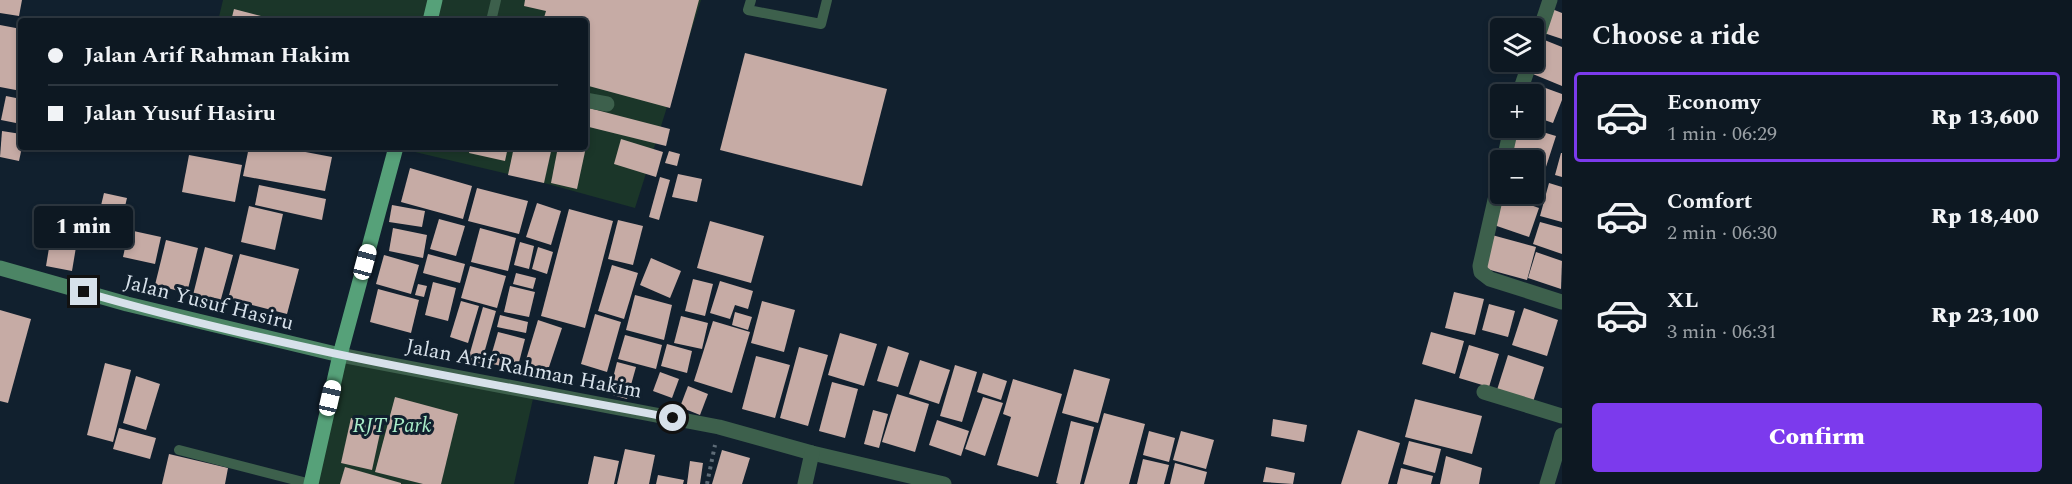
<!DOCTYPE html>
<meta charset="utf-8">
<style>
body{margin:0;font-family:Spectral,serif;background:#16212a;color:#f1f3f6;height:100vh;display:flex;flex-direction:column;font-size:22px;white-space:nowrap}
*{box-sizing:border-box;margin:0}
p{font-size:20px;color:#9aa0a5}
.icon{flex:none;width:33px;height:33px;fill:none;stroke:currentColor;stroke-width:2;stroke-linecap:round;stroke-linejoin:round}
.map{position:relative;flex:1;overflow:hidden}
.drawer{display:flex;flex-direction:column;background:#0d1822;width:510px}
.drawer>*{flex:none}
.guide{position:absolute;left:18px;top:18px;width:570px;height:132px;border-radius:6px;box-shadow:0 3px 9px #0003,0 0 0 2px #2d3740;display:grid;align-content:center;height:132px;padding:0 30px;background:#0d1822}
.fabs{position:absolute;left:1490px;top:18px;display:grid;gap:12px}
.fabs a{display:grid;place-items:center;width:54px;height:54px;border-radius:6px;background:#0d1822;box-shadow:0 3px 9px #0003,0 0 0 2px #2d3740;font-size:30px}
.end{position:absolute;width:27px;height:27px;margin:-14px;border:8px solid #d7e1ea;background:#111;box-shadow:0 0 0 3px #111}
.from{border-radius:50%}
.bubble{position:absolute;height:42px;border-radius:6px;background:#0d1822;box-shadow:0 3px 9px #0003,0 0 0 2px #2d3740;font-size:20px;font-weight:800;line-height:42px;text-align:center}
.car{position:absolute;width:18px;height:36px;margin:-18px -9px;border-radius:8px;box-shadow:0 0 4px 2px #0007;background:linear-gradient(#fff 24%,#345 0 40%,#fff 0 76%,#345 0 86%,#fff 0)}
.guide b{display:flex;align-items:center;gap:21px;height:57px;font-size:22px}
.guide b+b{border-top:2px solid #2d3740}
.guide i{width:15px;height:15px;background:#f1f3f6}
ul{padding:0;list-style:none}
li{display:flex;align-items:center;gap:18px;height:90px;margin:0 12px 9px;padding:0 18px;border:3px solid transparent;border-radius:6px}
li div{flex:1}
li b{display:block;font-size:22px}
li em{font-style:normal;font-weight:800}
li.on{border-color:#7c3aed}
li>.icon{width:54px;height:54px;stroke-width:1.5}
h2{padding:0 30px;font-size:27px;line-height:72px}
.button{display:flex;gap:12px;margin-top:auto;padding:12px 30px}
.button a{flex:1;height:69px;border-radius:6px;background:#7c3aed;color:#fff;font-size:24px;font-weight:800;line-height:69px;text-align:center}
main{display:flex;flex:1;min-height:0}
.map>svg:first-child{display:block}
.green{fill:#1b3629}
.building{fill:#c6aba5}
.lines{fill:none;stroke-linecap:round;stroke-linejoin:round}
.path{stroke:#5e6c78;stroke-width:4;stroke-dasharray:3 4.5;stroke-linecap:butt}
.lane{stroke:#3d604c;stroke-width:10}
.street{stroke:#3d604c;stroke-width:15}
.secondary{stroke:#4c8565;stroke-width:15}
.primary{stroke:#56a179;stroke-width:15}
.route{stroke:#d7e1ea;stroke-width:8}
.labels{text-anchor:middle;stroke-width:6;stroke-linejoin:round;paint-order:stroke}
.street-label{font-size:21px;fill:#d7e1ea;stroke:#11202e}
.park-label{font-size:21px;font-style:italic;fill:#a9edc9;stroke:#11202e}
</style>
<main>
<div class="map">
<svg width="1562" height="484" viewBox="0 0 1562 484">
<rect width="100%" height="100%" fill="#11202e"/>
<g class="green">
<path d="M223,0h478l-66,208 -98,-27 -143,-34h191v-126h-367z"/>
<path d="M347,356l187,38 -20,90h-199z"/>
</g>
<g class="building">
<path d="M0,0h22l-3,16 -19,-3z"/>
<path d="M525,0h174l-29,108 -85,-23v-64h-42l3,-10 -22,-5z"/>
<path d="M234,9l27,7 -2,5h-28z"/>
<path d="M1552,9l10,4v26l-18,-6z"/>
<path d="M0,25l21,4v62l-21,-4z"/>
<path d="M1542,39l20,8v39l-34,-14z"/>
<path d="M745,53l142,36 -25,97 -142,-36z"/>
<path d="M1529,82l33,12v6l-9,23 -20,-7v-22h-8z"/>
<path d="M6,96l15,3v25l-20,-4z"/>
<path d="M585,107l85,22 -4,17 -81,-20z"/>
<path d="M1518,128h11l27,8 -12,37 -11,-4v-9h-25z"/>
<path d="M2,131l19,3 1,13 -3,14 -19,-4z"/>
<path d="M621,139l42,13 -7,25 -42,-13z"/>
<path d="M249,147h30l53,10 -7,34 -82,-15z"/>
<path d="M470,147h38l-3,14 -36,-8z"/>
<path d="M514,147h38l-8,36 -36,-8z"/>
<path d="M558,147h28l-9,42 -26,-6z"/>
<path d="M669,151l11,3 -3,12 -12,-3z"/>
<path d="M1561,153h1v24l-7,-2z"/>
<path d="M189,155l53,10 -7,37 -53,-10z"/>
<path d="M410,168l62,18 -9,33 -62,-17z"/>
<path d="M678,174l24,5 -5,23 -25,-5z"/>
<path d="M1533,176l6,2 -6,20 -12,-4h12z"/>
<path d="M660,177l10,3 -11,40 -10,-3z"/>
<path d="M1549,183l13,4v35l-22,-6z"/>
<path d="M259,185l67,14 -4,21 -67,-15z"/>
<path d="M477,188l51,13 -9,33 -51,-13z"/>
<path d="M104,193l23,5 -6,25 -23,-5z"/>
<path d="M1501,195l38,13 -10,29 -38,-13z"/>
<path d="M537,203l24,8 -10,34 -25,-8z"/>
<path d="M392,205l33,6 -3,16 -33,-5z"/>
<path d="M249,206l34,8 -8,36 -34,-8z"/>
<path d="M569,209l44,12 -28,107 -44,-12z"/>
<path d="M439,219l26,7 -9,30 -26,-7z"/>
<path d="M618,220l25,6 -10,39 -25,-6z"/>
<path d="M710,221l54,15 -13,47 -54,-15z"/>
<path d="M1540,222l22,6v26l-29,-10z"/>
<path d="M53,224l26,5 -7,42 -26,-5z"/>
<path d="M393,228l34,7 -4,23 -34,-7z"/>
<path d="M480,228l36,10 -8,33 -37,-9z"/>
<path d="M129,230l32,7 -6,27 -32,-7z"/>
<path d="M1492,235l44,12 -9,33 -44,-12z"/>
<path d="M166,240l32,8 -11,45 -32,-8z"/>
<path d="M520,242l14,4 -5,23 -15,-4z"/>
<path d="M205,247l28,8 -15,55 -27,-7z"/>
<path d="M538,247l15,5 -6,22 -15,-5z"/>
<path d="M1536,252l26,9 -1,28 -33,-11z"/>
<path d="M240,254l59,15 -12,45 -59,-15z"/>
<path d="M428,254l37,10 -5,19 -37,-10z"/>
<path d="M384,255l35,10 -8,29 -35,-10z"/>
<path d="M651,258l30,13 -11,27 -30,-13z"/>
<path d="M612,265l26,8 -14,46 -26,-8z"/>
<path d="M470,266l36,10 -9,32 -36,-10z"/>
<path d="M516,273l20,5 -3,11 -20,-5z"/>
<path d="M693,279l20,5 -8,32 -20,-5z"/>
<path d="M720,281l33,10 -5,18 -13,-4 -5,14 -20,-6z"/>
<path d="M433,282l23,6 -8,33 -23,-6z"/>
<path d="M418,284l9,2 -3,11 -9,-2z"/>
<path d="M510,286l25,6 -6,25 -25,-5z"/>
<path d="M378,289l41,11 -8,33 -41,-11z"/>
<path d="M1454,292l30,7 -9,36 -30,-7z"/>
<path d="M635,295l37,10 -8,35 -38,-10z"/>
<path d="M461,301l18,5 -11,37 -18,-6z"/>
<path d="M762,301l33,9 -11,42 -33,-9z"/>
<path d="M1489,304l26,7 -7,26 -26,-7z"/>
<path d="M483,307l13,4 -15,53 -13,-4z"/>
<path d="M1524,308l34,12 -11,36 -35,-11z"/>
<path d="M0,310l31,9 -23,84 -8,-2z"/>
<path d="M735,312l17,5 -4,13 -16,-5z"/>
<path d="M595,314l26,8 -14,50 -26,-8z"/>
<path d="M500,315l28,7 -2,11 -29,-6z"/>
<path d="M681,316l27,7 -6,26 -28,-6z"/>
<path d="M538,320l24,8 -14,42 -23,-7z"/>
<path d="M713,321l37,11 -18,61 -38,-12z"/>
<path d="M498,332l27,7 -8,31 -28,-7z"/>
<path d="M1431,332l33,9 -9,33 -33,-10z"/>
<path d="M840,333l37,11 -13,42 -36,-11z"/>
<path d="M625,335l37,10 -6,24 -38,-10z"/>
<path d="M667,344l25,7 -5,22 -26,-7z"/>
<path d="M1469,345l30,9 -10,33 -30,-9z"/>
<path d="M888,346l21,7 -11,34 -21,-6z"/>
<path d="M799,347l29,8 -20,71 -28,-8z"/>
<path d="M1508,355l36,12 -11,35 -36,-12z"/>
<path d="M756,356l34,9 -15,53 -33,-9z"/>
<path d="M920,360l30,10 -11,34 -30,-10z"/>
<path d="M617,362l19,5 -9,32 -18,-5z"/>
<path d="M105,363l26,7 -18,72 -26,-7z"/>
<path d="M955,365l22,7 -15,50 -22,-6z"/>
<path d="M1074,369l36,10 -12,44 -36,-10z"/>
<path d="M660,372l19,7 -7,19 -19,-7z"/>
<path d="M983,373l24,8 -6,19 -24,-8z"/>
<path d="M136,376l24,8 -14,46 -23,-7z"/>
<path d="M1013,379l49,15 -24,83 -41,-12 14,-48 -8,-3z"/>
<path d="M832,382l26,7 -13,49 -26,-7z"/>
<path d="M688,386l20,8 -8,21 -20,-8z"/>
<path d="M897,394l32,10 -14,48 -33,-10z"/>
<path d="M395,397l63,17 -17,70h-18l-48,-12z"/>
<path d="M983,397l20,6 -18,53 -20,-7z"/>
<path d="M1415,399l67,17 -10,38 -67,-17z"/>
<path d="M873,410l15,4 -9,34 -15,-4z"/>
<path d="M1104,413l41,11 -16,60h-45z"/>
<path d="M351,418l31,6 -10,46 -31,-7z"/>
<path d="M1273,419l34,6 -3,17 -33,-6z"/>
<path d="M937,420l32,11 -8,25 -32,-11z"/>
<path d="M1071,421l23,6 -14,57h-21l-3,-1z"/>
<path d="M119,428l37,10 -6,21 -37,-10z"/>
<path d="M1358,430l42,13 -12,41h-47z"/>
<path d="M1149,431l26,7 -6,24 -26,-7z"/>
<path d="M1181,431l33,9 -8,29 -33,-9z"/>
<path d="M1409,441l32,8 -6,24 -32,-9z"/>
<path d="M625,449l30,6 -6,29h-32z"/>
<path d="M722,450l28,8 -8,26h-30z"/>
<path d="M169,454l59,14 -3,16h-63z"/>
<path d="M594,456l25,5 -5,23h-26z"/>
<path d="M1446,456l36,12 -3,16h-39z"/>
<path d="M1143,459l26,6 -5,19h-27z"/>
<path d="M690,461l13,2 -3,21h-13z"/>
<path d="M1175,463l32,9 -3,12h-34z"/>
<path d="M345,467l56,16v1h-61z"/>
<path d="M1266,467l29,6 -2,11 -30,-2z"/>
<path d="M1401,468l32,8 -2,8h-34z"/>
<path d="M658,475l26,5 -1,4h-27z"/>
</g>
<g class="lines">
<path class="path" d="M707,484l8,-39"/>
<g class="lane">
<path d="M751,0l-3,10 73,14 6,-24"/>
<path d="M491,21l5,-21"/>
<path d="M179,450l132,34"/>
</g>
<g class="street">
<path d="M1533,51l17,-51"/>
<path d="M1519,94l11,-32"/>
<path d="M585,100l22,4"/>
<path d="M1504,160l7,-32"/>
<path d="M1500,178l-20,88 1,6 9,7 72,23"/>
<path d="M340,355l379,72 93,26 132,31"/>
<path d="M1484,392l78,24"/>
<path d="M805,484l7,-31"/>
<path d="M1547,484l15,-49"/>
</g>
<path class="secondary" d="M0,268l127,36 213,51"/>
<g class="primary">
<path d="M430,21l5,-21"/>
<path d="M311,484l29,-129 56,-208"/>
</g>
</g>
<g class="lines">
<path class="route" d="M84,292c193,56 392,89 589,126"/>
</g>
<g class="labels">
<g class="street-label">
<text transform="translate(209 302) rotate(14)" y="7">Jalan Yusuf Hasiru</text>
<text transform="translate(524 368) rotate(11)" y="7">Jalan Arif Rahman Hakim</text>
</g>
<g class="park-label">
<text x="392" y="432">RJT Park</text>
</g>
</g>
</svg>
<div class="fabs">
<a><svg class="icon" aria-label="layers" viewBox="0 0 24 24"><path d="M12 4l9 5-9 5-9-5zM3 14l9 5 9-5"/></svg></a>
<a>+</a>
<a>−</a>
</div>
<i class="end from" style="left:673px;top:418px"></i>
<i class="end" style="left:84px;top:292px"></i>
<div class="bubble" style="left:34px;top:206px;width:99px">1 min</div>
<i class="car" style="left:365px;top:262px;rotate:15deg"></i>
<i class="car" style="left:330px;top:398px;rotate:13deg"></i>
<div class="guide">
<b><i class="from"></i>Jalan Arif Rahman Hakim</b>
<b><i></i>Jalan Yusuf Hasiru</b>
</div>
</div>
<section class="drawer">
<h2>Choose a ride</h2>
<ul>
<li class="on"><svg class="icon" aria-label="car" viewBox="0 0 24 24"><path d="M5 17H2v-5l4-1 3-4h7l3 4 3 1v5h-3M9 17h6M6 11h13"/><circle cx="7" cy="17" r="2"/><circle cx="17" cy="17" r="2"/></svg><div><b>Economy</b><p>1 min · 06:29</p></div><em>Rp 13,600</em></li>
<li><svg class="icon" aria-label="car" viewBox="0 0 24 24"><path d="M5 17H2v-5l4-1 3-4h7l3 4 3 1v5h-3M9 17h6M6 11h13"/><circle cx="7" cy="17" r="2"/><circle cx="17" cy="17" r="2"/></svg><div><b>Comfort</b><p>2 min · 06:30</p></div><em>Rp 18,400</em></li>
<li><svg class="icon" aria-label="car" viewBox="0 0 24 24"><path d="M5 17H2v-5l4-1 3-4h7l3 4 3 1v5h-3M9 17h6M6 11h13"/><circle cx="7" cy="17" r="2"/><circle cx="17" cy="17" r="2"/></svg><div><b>XL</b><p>3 min · 06:31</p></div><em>Rp 23,100</em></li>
</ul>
<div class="button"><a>Confirm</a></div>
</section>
</main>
